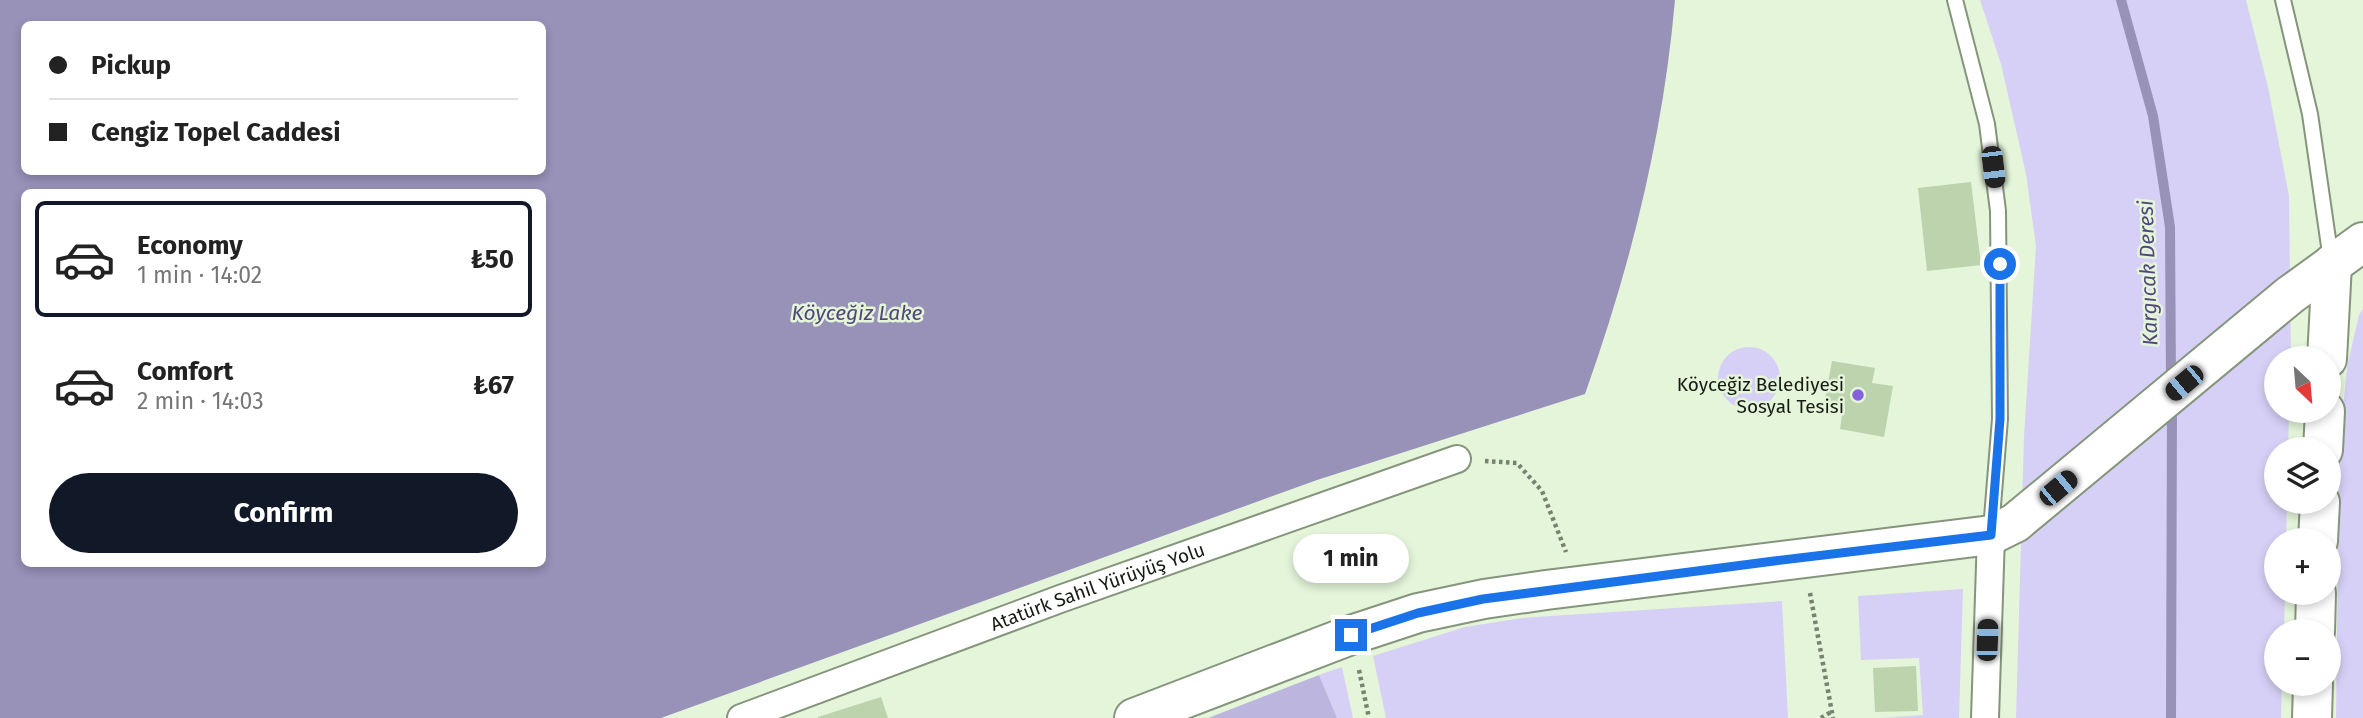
<!DOCTYPE html>
<meta charset="utf-8">
<style>
body{margin:0;font-family:"Fira Sans",sans-serif;background:#f2f2f2;color:#222;height:100vh;display:flex;flex-direction:column;font-size:26px;white-space:nowrap}
*{box-sizing:border-box;margin:0}
p{font-size:23px;color:#767676}
.icon{flex:none;width:38px;height:38px;fill:none;stroke:currentColor;stroke-width:2;stroke-linecap:round;stroke-linejoin:round}
.map{position:relative;flex:1;overflow:hidden}
.side{position:absolute;left:21px;top:189px;width:525px;height:378px;display:flex;flex-direction:column;background:#fff;border-radius:10px;box-shadow:0 4px 10px #0003}
.side>*{flex:none}
.top-card{position:absolute;left:21px;top:21px;width:525px;height:154px;border-radius:10px;box-shadow:0 4px 10px #0003;display:grid;align-content:center;height:154px;padding:0 28px;background:#fff}
.needle{width:46px;rotate:154deg}
.tools{position:absolute;left:2264px;top:346px;display:grid;gap:14px}
.tools a{display:grid;place-items:center;width:77px;height:77px;border-radius:50%;background:#fff;box-shadow:0 4px 10px #0003;font-size:35px}
.end{position:absolute;width:32px;height:32px;margin:-16px;border:9px solid #1a73e8;background:#fff;box-shadow:0 0 0 4px #fff}
.from{border-radius:50%}
.bubble{position:absolute;height:49px;border-radius:24px;background:#fff;box-shadow:0 4px 10px #0003;font-size:23px;font-weight:700;line-height:49px;text-align:center}
.car{position:absolute;width:21px;height:42px;margin:-21px -10px;border-radius:9px;box-shadow:0 0 5px 2px #0007;background:linear-gradient(#222 24%,#8ab4d8 0 40%,#222 0 76%,#8ab4d8 0 86%,#222 0)}
.top-card b{display:flex;align-items:center;gap:24px;height:66px;font-size:26px}
.top-card b+b{border-top:2px solid #e0e0e0}
.top-card i{width:18px;height:18px;background:#222}
ul{padding:12px 0 0;list-style:none}
li{display:flex;align-items:center;gap:21px;height:116px;margin:0 14px 10px;padding:0 14px;border:4px solid transparent;border-radius:10px}
li div{flex:1}
li b{display:block;font-size:26px}
li em{font-style:normal;font-weight:700}
li.active{border-color:#111827}
li>.icon{width:63px;height:63px;stroke-width:1.5}
.button{display:flex;gap:14px;margin-top:auto;padding:14px 28px}
.button a{flex:1;height:80px;border-radius:42px;background:#111827;color:#fff;font-size:28px;font-weight:700;line-height:80px;text-align:center}
.map>svg:first-child{display:block}
.green{fill:#d6d0f6}
.forest{fill:#bcb5de}
.water{fill:#9891b8;fill-rule:evenodd}
.lines{fill:none;stroke-linecap:round;stroke-linejoin:round}
.stream{stroke:#9891b8;stroke-width:10}
.building{fill:#bcd3ae}
.lane-casing{stroke:#85957c;stroke-width:18}
.street-casing{stroke:#85957c;stroke-width:30}
.secondary-casing{stroke:#85957c;stroke-width:42}
.path{stroke:#778371;stroke-width:4.5;stroke-dasharray:3.5 3.5;stroke-linecap:butt}
.lane{stroke:#fff;stroke-width:14}
.street{stroke:#fff;stroke-width:26}
.secondary{stroke:#fff;stroke-width:38}
.route{stroke:#1a73e8;stroke-width:9}
.poi-dot{fill:#8362dc;stroke:#e4f5da;stroke-width:2.5}
.labels{text-anchor:middle;stroke-width:5;stroke-linejoin:round;paint-order:stroke}
.poi-label{font-size:19px;fill:#151b12;stroke:#e4f5da;text-anchor:end}
.street-label{font-size:19px;fill:#151b12;stroke:#e4f5da}
.water-label{font-size:21px;font-style:italic;fill:#52477c;stroke:#e4f5da}
</style>
<div class="map">
<svg width="2363" height="718" viewBox="0 0 2363 718">
<rect width="100%" height="100%" fill="#e4f5da"/>
<g class="green">
<path d="M1980,0h266l22,87 21,109 2,163h-14v52h12l-1,39h-11v52h10l-1,39h-9v52h8l-1,39h-7v52h5l-1,34h-265l8,-281 12,-191 -10,-72 -25,-110z"/>
<path d="M2363,309v409h-27l3,-266 8,-85 12,-52z"/>
<circle cx="1749" cy="378" r="31"/>
<path d="M1963,589l-4,129h-78l42,-3 -4,-57 -58,2 -3,-64z"/>
<path d="M1782,601l6,117h-402l-13,-62 92,-29 57,-9z"/>
<path d="M1342,667l11,51h-16l-18,-43z"/>
</g>
<path class="forest" d="M1319,675l18,43h-129z"/>
<path class="water" d="M0,0h1675c-12,136 -44,265 -90,394l-268,86 -656,238h-661zM24,24h518v148h-518zM24,192h518v372h-518z"/>
<g class="lines">
<g class="stream">
<path d="M2121,0l32,116 17,111 1,156"/>
<path d="M2171,718l1,-312"/>
</g>
</g>
<g class="building">
<path d="M1971,182l10,83 -54,6 -9,-83z"/>
<path d="M1832,361l43,7 -3,15 21,3 -9,51 -44,-8 3,-21 -19,-4z"/>
<path d="M1916,666l2,45 -43,1 -2,-44z"/>
<path d="M881,697l7,21h-70v-1z"/>
</g>
<g class="lines">
<defs>
<g id="lane">
<path d="M1955,0l32,124 11,87 2,208 -9,111"/>
<path d="M2283,0l27,114 21,146"/>
</g>
<g id="street">
<path id="s1" d="M741,718l319,-119 397,-140"/>
<path d="M1985,718l6,-183"/>
</g>
<g id="secondary">
<path d="M2327,359l5,-95"/>
<path d="M2323,450l2,-39"/>
<path d="M2318,541l2,-39"/>
<path d="M2315,632l1,-39"/>
<path d="M1134,718l217,-83 67,-22 66,-14 62,-9 445,-55 24,-12 275,-228 73,-53"/>
<path d="M2312,718l1,-34"/>
</g>
</defs>
<use href="#lane" class="lane-casing"/>
<use href="#street" class="street-casing"/>
<use href="#secondary" class="secondary-casing"/>
<g class="path">
<path d="M1485,461l32,2 25,28 24,61"/>
<path d="M1810,593l23,125"/>
<path d="M1359,670l10,48"/>
<path d="M1821,718l10,-6"/>
</g>
<use href="#lane" class="lane"/>
<use href="#street" class="street"/>
<use href="#secondary" class="secondary"/>
</g>
<g class="lines">
<path class="route" d="M1351,635l67,-22 65,-14 291,-38 217,-26 9,-116v-155"/>
</g>
<circle class="poi-dot" cx="1858" cy="395" r="7"/>
<g class="labels">
<g class="poi-label">
<text x="1844" y="391">Köyceğiz Belediyesi<tspan x="1844" dy="22">Sosyal Tesisi</tspan></text>
</g>
<g class="street-label">
<text dy="7" stroke="none"><textPath href="#s1" startOffset="380">Atatürk Sahil Yürüyüş Yolu</textPath></text>
</g>
<g class="water-label">
<text transform="translate(2148 273) rotate(-92)" y="7">Kargıcak Deresi</text>
<text x="857" y="320">Köyceğiz Lake</text>
</g>
</g>
</svg>
<div class="tools">
<a><svg class="needle" viewBox="-14 -14 28 28"><path d="M0-13l5 13h-10z" fill="#e53935"/><path d="M0 13l5-13h-10z" fill="#767676"/></svg></a>
<a><svg class="icon" aria-label="layers" viewBox="0 0 24 24"><path d="M12 4l9 5-9 5-9-5zM3 14l9 5 9-5"/></svg></a>
<a>+</a>
<a>−</a>
</div>
<i class="end from" style="left:2000px;top:264px"></i>
<i class="end" style="left:1351px;top:635px"></i>
<div class="bubble" style="left:1293px;top:534px;width:116px">1 min</div>
<i class="car" style="left:1993px;top:167px;rotate:173deg"></i>
<i class="car" style="left:2184px;top:383px;rotate:230deg"></i>
<i class="car" style="left:2058px;top:488px;rotate:50deg"></i>
<i class="car" style="left:1987px;top:640px;rotate:2deg"></i>
<div class="top-card">
<b><i class="from"></i>Pickup</b>
<b><i></i>Cengiz Topel Caddesi</b>
</div>
<section class="side">
<ul>
<li class="active"><svg class="icon" aria-label="car" viewBox="0 0 24 24"><path d="M5 17H2v-5l4-1 3-4h7l3 4 3 1v5h-3M9 17h6M6 11h13"/><circle cx="7" cy="17" r="2"/><circle cx="17" cy="17" r="2"/></svg><div><b>Economy</b><p>1 min · 14:02</p></div><em>₺50</em></li>
<li><svg class="icon" aria-label="car" viewBox="0 0 24 24"><path d="M5 17H2v-5l4-1 3-4h7l3 4 3 1v5h-3M9 17h6M6 11h13"/><circle cx="7" cy="17" r="2"/><circle cx="17" cy="17" r="2"/></svg><div><b>Comfort</b><p>2 min · 14:03</p></div><em>₺67</em></li>
</ul>
<div class="button"><a>Confirm</a></div>
</section>
</div>
